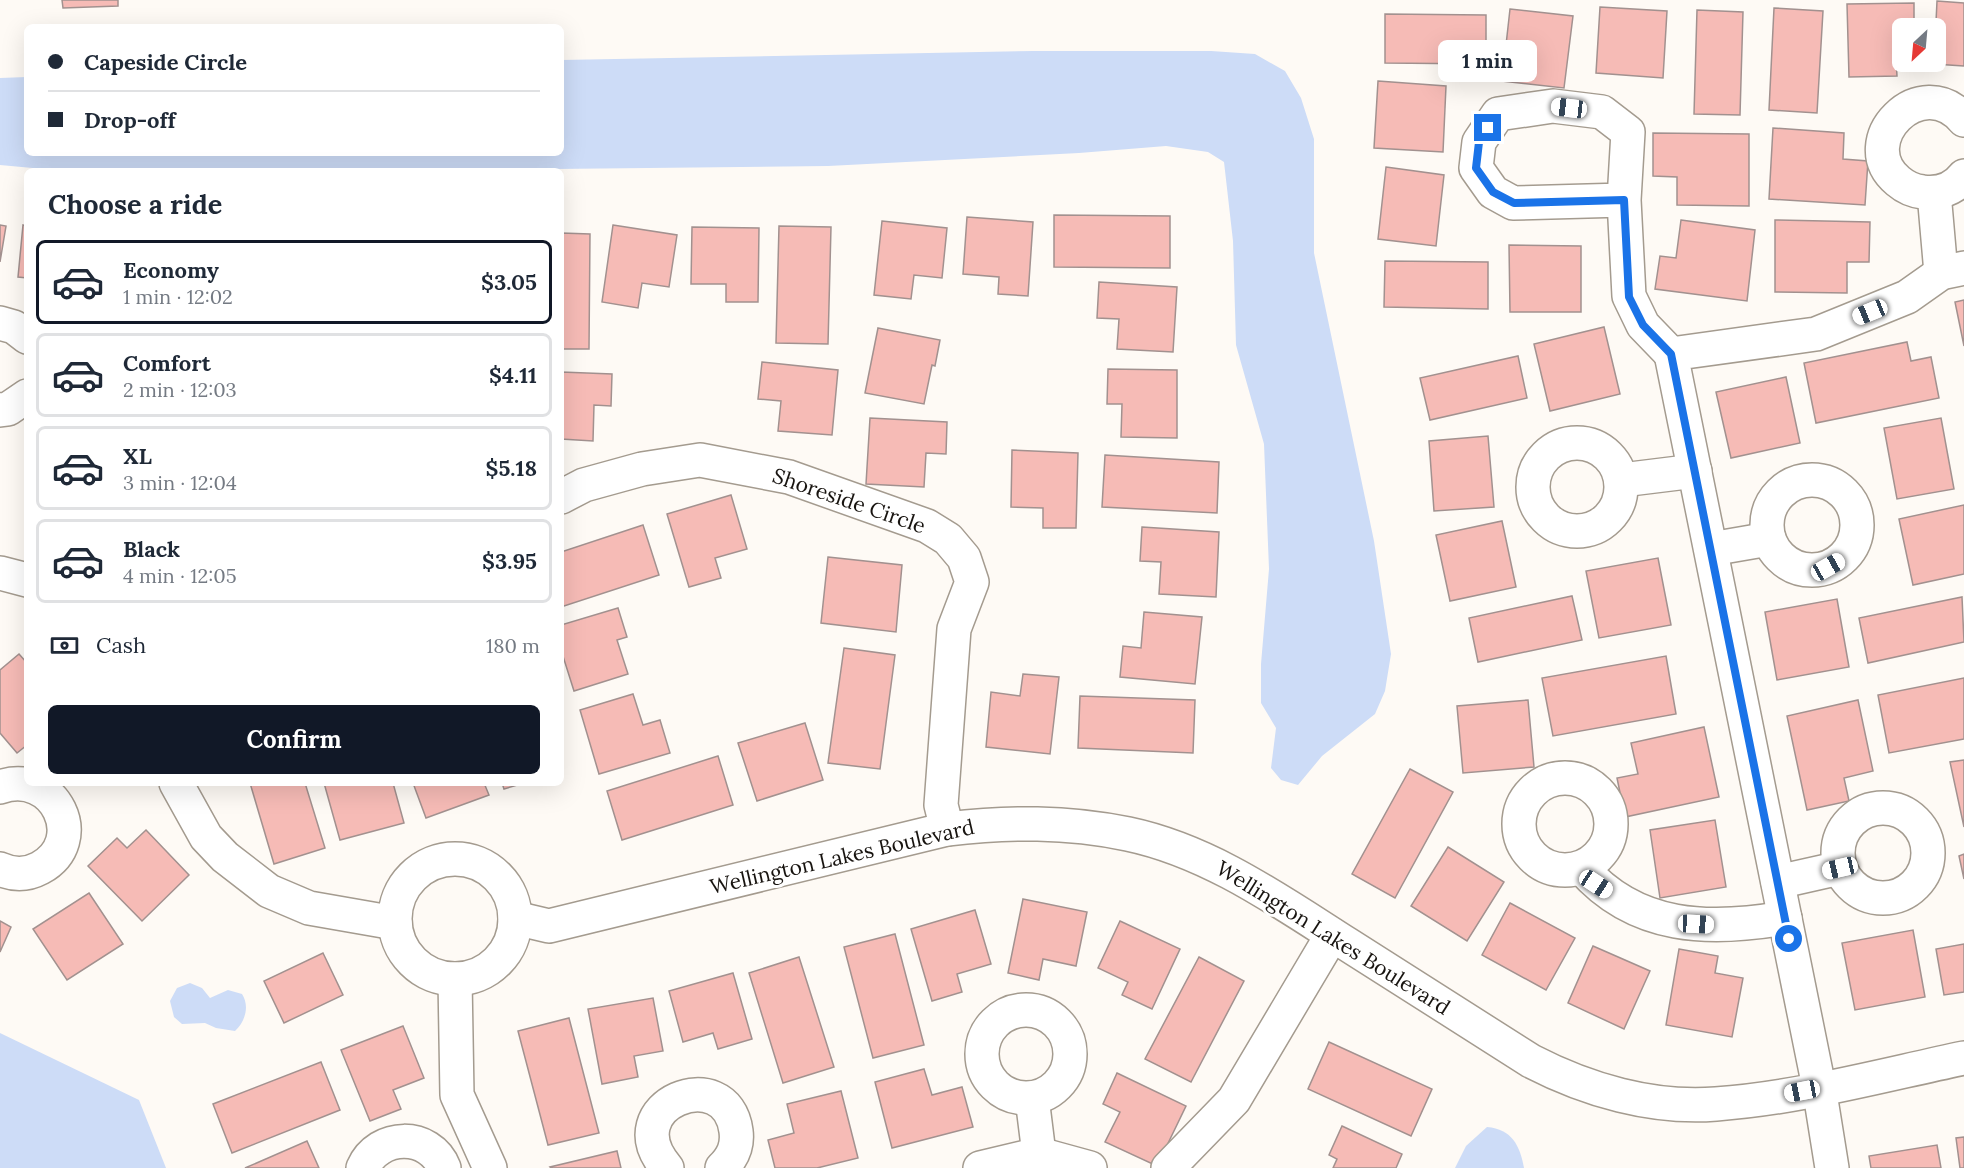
<!DOCTYPE html>
<meta charset="utf-8">
<style>
body{margin:0;font-family:Lora,serif;background:#f2f2f3;color:#1f2937;height:100vh;display:flex;flex-direction:column;font-size:22px;white-space:nowrap}
*{box-sizing:border-box;margin:0}
p{font-size:20px;color:#747a83}
.icon{flex:none;width:33px;height:33px;fill:none;stroke:currentColor;stroke-width:2;stroke-linecap:round;stroke-linejoin:round}
.map{position:relative;flex:1;overflow:hidden}
.drawer{position:absolute;left:24px;top:168px;width:540px;height:618px;display:flex;flex-direction:column;background:#fff;border-radius:9px;box-shadow:0 6px 24px #0002}
.drawer>*{flex:none}
.hud{position:absolute;left:24px;top:24px;width:540px;height:132px;border-radius:9px;box-shadow:0 6px 24px #0002;display:grid;align-content:center;height:132px;padding:0 24px;background:#fff}
.needle{width:39px;rotate:206deg}
.tools{position:absolute;left:1892px;top:18px;display:grid;gap:12px}
.tools a{display:grid;place-items:center;width:54px;height:54px;border-radius:9px;background:#fff;box-shadow:0 6px 24px #0002;font-size:30px}
.end{position:absolute;width:27px;height:27px;margin:-14px;border:8px solid #1a73e8;background:#fff;box-shadow:0 0 0 3px #fff}
.from{border-radius:50%}
.bubble{position:absolute;height:42px;border-radius:9px;background:#fff;box-shadow:0 6px 24px #0002;font-size:20px;font-weight:700;line-height:42px;text-align:center}
.car{position:absolute;width:18px;height:36px;margin:-18px -9px;border-radius:8px;box-shadow:0 0 4px 2px #0007;background:linear-gradient(#fff 24%,#345 0 40%,#fff 0 76%,#345 0 86%,#fff 0)}
.hud b{display:flex;align-items:center;gap:21px;height:57px;font-size:22px}
.hud b+b{border-top:2px solid #e0e1e3}
.hud i{width:15px;height:15px;background:#1f2937}
ul{padding:0;list-style:none}
li{display:flex;align-items:center;gap:18px;height:84px;margin:0 12px 9px;padding:0 12px;border:3px solid #e0e1e3;border-radius:9px}
li div{flex:1}
li b{display:block;font-size:22px}
li em{font-style:normal;font-weight:700}
li.on{border-color:#111827}
li>.icon{width:54px;height:54px;stroke-width:1.5}
h2{padding:0 24px;font-size:27px;line-height:72px}
.pay{display:flex;align-items:center;gap:15px;height:66px;padding:0 24px;font-size:22px}
.pay p{margin-inline-start:auto}
.primary-button{display:flex;gap:12px;margin-top:auto;padding:12px 24px}
.primary-button a{flex:1;height:69px;border-radius:9px;background:#111827;color:#fff;font-size:24px;font-weight:700;line-height:69px;text-align:center}
.map>svg:first-child{display:block}
.water{fill:#cddcf7}
.building{fill:#f6bbb6;stroke:#a2918f;stroke-width:1.5}
.lines{fill:none;stroke-linecap:round;stroke-linejoin:round}
.minor-casing{stroke:#a49b8f;stroke-width:36}
.minor{stroke:#fff;stroke-width:33}
.route{stroke:#1a73e8;stroke-width:8}
.labels{text-anchor:middle;stroke-width:6;stroke-linejoin:round;paint-order:stroke}
.street-label{font-size:21px;fill:#181410;stroke:#fff}
</style>
<div class="map">
<svg width="1964" height="1168" viewBox="0 0 1964 1168">
<rect width="100%" height="100%" fill="#fefaf5"/>
<g class="water">
<path d="M1034,51h177l44,3 30,17 16,27 13,41v114l60,288 17,113 -6,37 -10,23 -53,42 -24,29 -17,-5 -10,-12 5,-40 -15,-25v-39l8,-95 -5,-125 -28,-99 -3,-104 -9,-79 -16,-10 -42,-6 -87,7 -251,13 -468,5h-295l-65,-6v-87l27,-1v76h534v-93z"/>
<path d="M190,983l12,5 8,10 18,-8 14,4c8,12 3,28 -7,37l-19,-3 -11,-5 -23,1 -8,-7 -4,-16 7,-13z"/>
<path d="M0,1033l139,67 27,68h-166z"/>
<path d="M1487,1127c25,2 33,19 37,41h-69l11,-22z"/>
</g>
<g class="building">
<path d="M62,0h56v6l-55,2z"/>
<path d="M1937,1l27,2v63l-30,-2z"/>
<path d="M1914,3v25h-12v29l-6,1 1,18 -48,1 -2,-73z"/>
<path d="M1600,7l67,4 -4,67 -67,-5z"/>
<path d="M1774,8l49,3 -6,102 -48,-3z"/>
<path d="M1510,9l63,7 -9,72 -62,-7z"/>
<path d="M1697,10l46,2 -3,103 -46,-1z"/>
<path d="M1385,14l101,1v49l-101,-1z"/>
<path d="M1378,81l68,5 -3,66 -69,-4z"/>
<path d="M1773,128l71,5 -1,26 25,2 -3,44 -96,-6z"/>
<path d="M1653,133l96,1v72l-72,-1v-28l-24,-1z"/>
<path d="M1386,167l58,8 -8,71 -58,-7z"/>
<path d="M1054,215l116,1v52l-116,-1z"/>
<path d="M967,217l66,5 -5,74 -30,-2 1,-17 -36,-3z"/>
<path d="M1681,220l74,10 -8,71 -92,-12 5,-33 16,2z"/>
<path d="M1775,220l95,2 -1,40h-22v31l-72,-1z"/>
<path d="M882,221l65,7 -5,50 -28,-3 -3,24 -37,-4z"/>
<path d="M0,225l6,1 -6,36z"/>
<path d="M23,225l4,1v52l-9,-1z"/>
<path d="M613,225l64,10 -8,52 -27,-4 -4,25 -36,-6z"/>
<path d="M779,226l52,1 -3,117 -52,-1z"/>
<path d="M692,227l67,1 -1,74h-32v-18h-35z"/>
<path d="M561,233l29,1 -1,115h-28z"/>
<path d="M1509,245l72,1v66h-71z"/>
<path d="M1385,261l103,1v47l-104,-2z"/>
<path d="M1099,282l78,5 -4,65 -56,-3 2,-30 -22,-1z"/>
<path d="M1964,300v46l-9,-44z"/>
<path d="M1604,327l16,67 -70,17 -16,-67z"/>
<path d="M878,328l62,12 -5,26 -3,-1 -8,39 -59,-11z"/>
<path d="M1907,342l4,19 20,-4 8,41 -123,25 -12,-60z"/>
<path d="M1518,356l9,42 -97,22 -10,-42z"/>
<path d="M762,362l76,8 -6,65 -54,-4 3,-30 -23,-2z"/>
<path d="M1108,369l69,1v68l-56,-1 1,-33h-15z"/>
<path d="M561,372l51,2 -1,32 -17,-1 -1,36 -32,-2z"/>
<path d="M1786,377l14,66 -69,15 -15,-66z"/>
<path d="M870,418l77,4 -1,32 -20,-1 -2,34 -58,-3z"/>
<path d="M1941,418l13,71 -57,10 -13,-71z"/>
<path d="M1488,436l6,71 -60,4 -5,-70z"/>
<path d="M1012,450l66,3 -2,75h-33v-20l-32,-1z"/>
<path d="M1105,455l114,7 -2,51 -115,-6z"/>
<path d="M731,495l16,54 -32,9 6,20 -32,9 -22,-73z"/>
<path d="M1964,505v69l-51,11 -14,-66z"/>
<path d="M1502,521l14,66 -66,14 -14,-66z"/>
<path d="M643,525l16,50 -98,32v-55z"/>
<path d="M1142,527l77,5 -3,65 -57,-3 2,-32 -21,-1z"/>
<path d="M828,557l74,8 -6,67 -75,-9z"/>
<path d="M1658,558l13,67 -72,13 -13,-67z"/>
<path d="M1572,596l10,44 -104,22 -9,-44z"/>
<path d="M1962,597l2,45 -96,21 -9,-45z"/>
<path d="M1837,599l12,68 -72,13 -12,-68z"/>
<path d="M618,608l9,29 -10,3 11,34 -54,17 -13,-41v-25z"/>
<path d="M1144,612l58,5 -7,67 -75,-7 3,-31 18,2z"/>
<path d="M844,648l51,7 -15,114 -52,-6z"/>
<path d="M19,654l8,9v82l-10,8 -17,-20v-63z"/>
<path d="M1666,656l10,58 -123,22 -11,-58z"/>
<path d="M1023,674l36,3 -9,77 -64,-7 5,-55 29,4z"/>
<path d="M1964,678v61l-75,14 -11,-58z"/>
<path d="M633,694l10,31 17,-5 10,33 -71,21 -19,-64z"/>
<path d="M1080,696l115,4 -2,53 -115,-5z"/>
<path d="M1528,700l6,67 -71,6 -6,-67z"/>
<path d="M1858,700l15,71 -29,7 5,23 -42,9 -20,-94z"/>
<path d="M805,723l18,57 -66,21 -19,-58z"/>
<path d="M1704,727l15,70 -94,20 -8,-39 21,-4 -7,-31z"/>
<path d="M718,756l15,49 -111,35 -15,-49z"/>
<path d="M1964,760v67l-14,-65z"/>
<path d="M1410,769l43,23 -58,106 -43,-24z"/>
<path d="M250,783h55l20,65 -51,16z"/>
<path d="M324,783h69l11,40 -64,17z"/>
<path d="M413,783h71l5,12 -63,23z"/>
<path d="M502,783h22l-20,6z"/>
<path d="M1715,820l11,67 -66,11 -10,-68z"/>
<path d="M146,830l43,45 -47,46 -54,-55 29,-28 10,10z"/>
<path d="M1448,847l56,35 -37,59 -56,-35z"/>
<path d="M1964,854v25l-5,-23z"/>
<path d="M89,893l34,51 -56,36 -34,-51z"/>
<path d="M1023,899l64,13 -11,54 -33,-7 -4,21 -31,-7z"/>
<path d="M1510,903l65,35 -29,52 -64,-35z"/>
<path d="M975,910l16,54 -34,10 5,18 -30,9 -21,-72z"/>
<path d="M0,921l11,6 -11,25z"/>
<path d="M1120,921l60,28 -28,60 -30,-14 6,-13 -30,-14z"/>
<path d="M1913,930l12,67 -70,13 -13,-67z"/>
<path d="M895,934l29,111 -51,13 -29,-111z"/>
<path d="M1964,944v48l-20,3 -8,-46z"/>
<path d="M1593,946l57,25 -26,58 -56,-26z"/>
<path d="M1679,949l39,7 -3,17 28,5 -11,59 -66,-12z"/>
<path d="M323,953l20,42 -59,28 -20,-42z"/>
<path d="M799,957l35,110 -51,16 -34,-110z"/>
<path d="M1199,957l45,24 -53,101 -46,-23z"/>
<path d="M733,973l19,66 -34,10 -5,-16 -30,9 -14,-51z"/>
<path d="M653,998l10,53 -29,5 4,21 -36,7 -14,-75z"/>
<path d="M569,1018l30,115 -51,12 -30,-114z"/>
<path d="M403,1026l21,52 -31,12 8,19 -31,12 -29,-71z"/>
<path d="M1329,1042l103,47 -21,47 -103,-47z"/>
<path d="M321,1062l19,48 -108,43 -19,-49z"/>
<path d="M924,1069l8,26 30,-8 11,40 -81,21 -17,-66z"/>
<path d="M1117,1073l69,33 -29,60 -52,-24 15,-30 -17,-8z"/>
<path d="M841,1091l17,67 -41,10h-42l-7,-28 26,-7 -7,-29z"/>
<path d="M1342,1126l60,28 -6,14h-63l4,-9 -8,-4z"/>
<path d="M1964,1137v31h-4l-4,-30z"/>
<path d="M307,1141l12,27h-74z"/>
<path d="M1937,1145l4,23h-70l-2,-12z"/>
<path d="M617,1151l4,17h-70l-1,-1z"/>
</g>
<g class="lines">
<defs>
<g id="minor">
<path d="M1964,120c-43,-51 -113,22 -66,61 7,6 15,10 25,11 16,2 31,-3 41,-16"/>
<path d="M1934,193l7,80"/>
<path d="M1624,200l-111,3 -20,-11 -17,-24 3,-26 19,-28 55,-8 49,6 26,20 -4,68 5,96 14,29 28,29"/>
<path d="M0,323l14,4 13,10"/>
<path d="M0,410l8,-1 19,-13"/>
<circle cx="1577" cy="487" r="44"/>
<path d="M1622,480l73,-9"/>
<circle cx="1812" cy="525" r="45"/>
<path d="M561,497l23,-12 58,-16 58,-9 89,17 138,49 21,13 16,19 8,24 -18,47 -13,176 6,24"/>
<path d="M1711,549l58,-10"/>
<path d="M0,573l27,7"/>
<circle cx="1565" cy="824" r="46"/>
<path d="M176,783l30,54 19,20 44,34 40,17 86,15"/>
<path d="M0,787c55,-19 90,54 40,81 -13,7 -27,7 -40,1"/>
<circle cx="1883" cy="853" r="45"/>
<circle cx="455" cy="919" r="60"/>
<path d="M1582,868c54,62 128,63 203,50"/>
<path d="M1778,882l62,-14"/>
<path d="M515,918l34,8 398,-97c63,-7 118,-8 181,5 81,17 150,66 219,110 61,39 122,78 184,117 56,29 121,48 185,43 83,-6 167,-29 248,-46"/>
<path d="M455,979l2,116 33,73"/>
<circle cx="1026" cy="1054" r="44"/>
<path d="M1032,1098l7,56"/>
<path d="M363,1168c15,-35 67,-36 81,0"/>
<path d="M667,1168c-55,-63 60,-108 69,-37 2,15 -3,26 -14,37"/>
<path d="M980,1168l59,-14 51,14"/>
<path d="M1168,1168l66,-68 98,-165"/>
<path d="M1832,1168l-13,-81 -148,-733 145,-20 91,-37 34,-24 23,-5"/>
</g>
</defs>
<use href="#minor" class="minor-casing"/>
<use href="#minor" class="minor"/>
</g>
<g class="lines">
<path class="route" d="M1488,128l-9,14 -3,26 17,24 21,11 110,-3 5,97 14,28 28,29 118,585"/>
</g>
<g class="labels">
<g class="street-label">
<text transform="translate(849 501) rotate(19)" y="7">Shoreside Circle</text>
<text transform="translate(842 857) rotate(-13)" y="7">Wellington Lakes Boulevard</text>
<text transform="translate(1333 938) rotate(32)" y="7">Wellington Lakes Boulevard</text>
</g>
</g>
</svg>
<div class="tools">
<a><svg class="needle" viewBox="-14 -14 28 28"><path d="M0-13l5 13h-10z" fill="#e53935"/><path d="M0 13l5-13h-10z" fill="#747a83"/></svg></a>
</div>
<i class="end from" style="left:1789px;top:939px"></i>
<i class="end" style="left:1488px;top:128px"></i>
<div class="bubble" style="left:1438px;top:40px;width:99px">1 min</div>
<i class="car" style="left:1569px;top:108px;rotate:277deg"></i>
<i class="car" style="left:1870px;top:312px;rotate:248deg"></i>
<i class="car" style="left:1828px;top:567px;rotate:61deg"></i>
<i class="car" style="left:1840px;top:868px;rotate:257deg"></i>
<i class="car" style="left:1596px;top:884px;rotate:123deg"></i>
<i class="car" style="left:1696px;top:924px;rotate:93deg"></i>
<i class="car" style="left:1802px;top:1091px;rotate:259deg"></i>
<div class="hud">
<b><i class="from"></i>Capeside Circle</b>
<b><i></i>Drop-off</b>
</div>
<section class="drawer">
<h2>Choose a ride</h2>
<ul>
<li class="on"><svg class="icon" aria-label="car" viewBox="0 0 24 24"><path d="M5 17H2v-5l4-1 3-4h7l3 4 3 1v5h-3M9 17h6M6 11h13"/><circle cx="7" cy="17" r="2"/><circle cx="17" cy="17" r="2"/></svg><div><b>Economy</b><p>1 min · 12:02</p></div><em>$3.05</em></li>
<li><svg class="icon" aria-label="car" viewBox="0 0 24 24"><path d="M5 17H2v-5l4-1 3-4h7l3 4 3 1v5h-3M9 17h6M6 11h13"/><circle cx="7" cy="17" r="2"/><circle cx="17" cy="17" r="2"/></svg><div><b>Comfort</b><p>2 min · 12:03</p></div><em>$4.11</em></li>
<li><svg class="icon" aria-label="car" viewBox="0 0 24 24"><path d="M5 17H2v-5l4-1 3-4h7l3 4 3 1v5h-3M9 17h6M6 11h13"/><circle cx="7" cy="17" r="2"/><circle cx="17" cy="17" r="2"/></svg><div><b>XL</b><p>3 min · 12:04</p></div><em>$5.18</em></li>
<li><svg class="icon" aria-label="car" viewBox="0 0 24 24"><path d="M5 17H2v-5l4-1 3-4h7l3 4 3 1v5h-3M9 17h6M6 11h13"/><circle cx="7" cy="17" r="2"/><circle cx="17" cy="17" r="2"/></svg><div><b>Black</b><p>4 min · 12:05</p></div><em>$3.95</em></li>
</ul>
<div class="pay"><svg class="icon" aria-label="cash" viewBox="0 0 24 24"><path d="M3 7h18v10H3z"/><circle cx="12" cy="12" r="2"/></svg>Cash<p>180 m</p></div>
<div class="primary-button"><a>Confirm</a></div>
</section>
</div>
